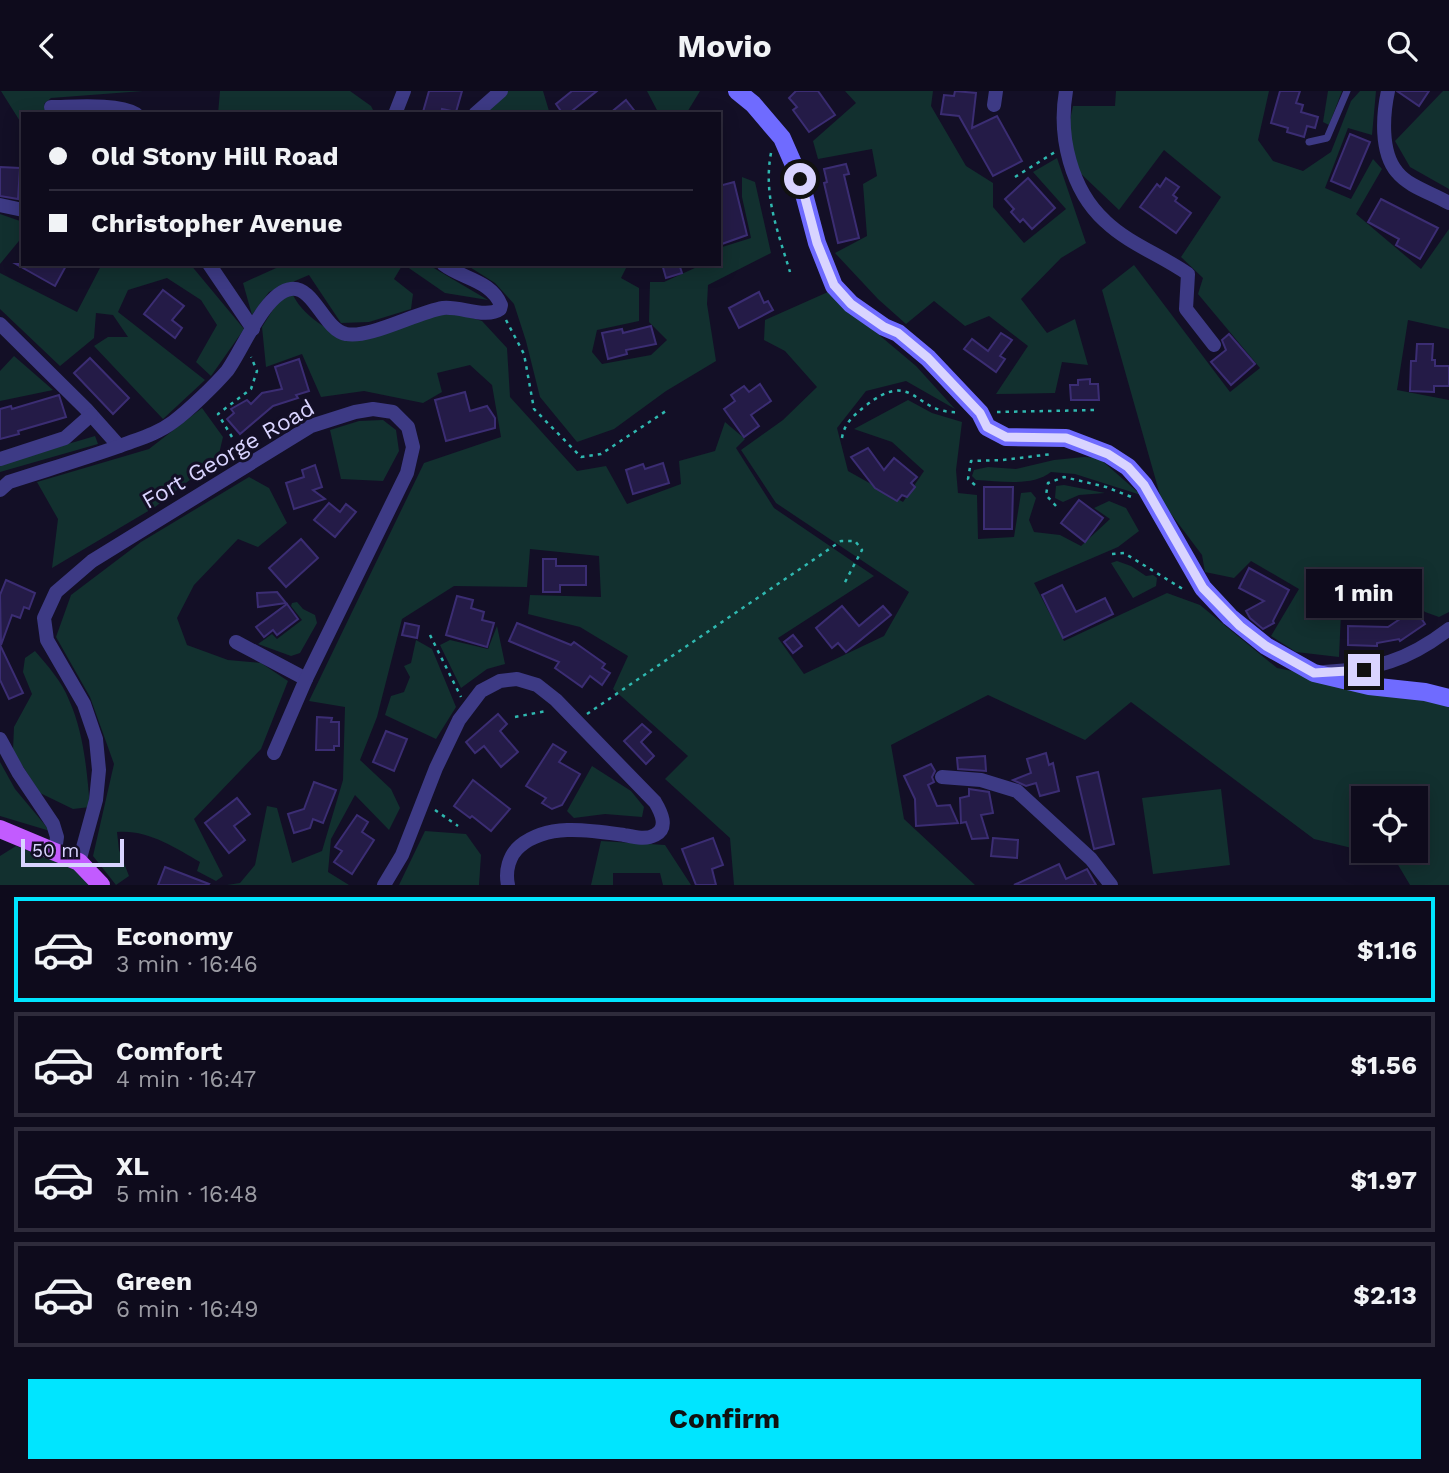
<!DOCTYPE html>
<meta charset="utf-8">
<style>
body{margin:0;font-family:"Work Sans",sans-serif;background:#171425;color:#f1f3f6;height:100vh;display:flex;flex-direction:column;font-size:26px;white-space:nowrap}
*{box-sizing:border-box;margin:0}
p{font-size:23px;color:#9b9ba3}
.icon{flex:none;width:38px;height:38px;fill:none;stroke:currentColor;stroke-width:2;stroke-linecap:round;stroke-linejoin:round}
.map{position:relative;height:794px;overflow:hidden}
.panel{display:flex;flex-direction:column;background:#0e0b1c;flex:1}
.panel>*{flex:none}
.guide{position:absolute;left:21px;top:21px;width:700px;height:154px;border-radius:0px;box-shadow:0 4px 18px #0003,0 0 0 2px #2e2b3b;display:grid;align-content:center;height:154px;padding:0 28px;background:#0e0b1c}
.fabs{position:absolute;left:1351px;top:695px;display:grid;gap:14px}
.fabs a{display:grid;place-items:center;width:77px;height:77px;border-radius:0px;background:#0e0b1c;box-shadow:0 4px 18px #0003,0 0 0 2px #2e2b3b;font-size:35px}
.scale{position:absolute;left:21px;bottom:18px;width:103px;box-sizing:border-box;padding-left:7px;border:4px solid #d9d4ff;border-top:0;font-size:19px;line-height:24px;white-space:nowrap;color:#d9d4ff;-webkit-text-stroke:5px #130f26;paint-order:stroke}
.end{position:absolute;width:32px;height:32px;margin:-16px;border:9px solid #d9d4ff;background:#111;box-shadow:0 0 0 4px #111}
.from{border-radius:50%}
.bubble{position:absolute;height:49px;border-radius:0px;background:#0e0b1c;box-shadow:0 4px 18px #0003,0 0 0 2px #2e2b3b;font-size:23px;font-weight:700;line-height:49px;text-align:center}
.guide b{display:flex;align-items:center;gap:24px;height:66px;font-size:26px}
.guide b+b{border-top:2px solid #2e2b3b}
.guide i{width:18px;height:18px;background:#f1f3f6}
ul{padding:12px 0 0;list-style:none}
li{display:flex;align-items:center;gap:21px;height:105px;margin:0 14px 10px;padding:0 14px;border:4px solid #2e2b3b;border-radius:0px}
li div{flex:1}
li b{display:block;font-size:26px}
li em{font-style:normal;font-weight:700}
li.on{border-color:#00e5ff}
li>.icon{width:63px;height:63px;stroke-width:1.5}
.primary-button{display:flex;gap:14px;margin-top:auto;padding:14px 28px}
.primary-button a{flex:1;height:80px;border-radius:0px;background:#00e5ff;color:#111;font-size:28px;font-weight:700;line-height:80px;text-align:center}
header{display:flex;justify-content:space-between;align-items:center;height:91px;padding:0 28px;background:#0e0b1c;font-size:32px;font-weight:700}
.map>svg:first-child{display:block}
.green{fill:#12302f;fill-rule:evenodd}
.building{fill:#241b47;stroke:#3b2d73;stroke-width:2}
.lines{fill:none;stroke-linecap:round;stroke-linejoin:round}
.path{stroke:#2fb8b0;stroke-width:2.5;stroke-dasharray:3.5 5;stroke-linecap:butt}
.lane{stroke:#3d3a85;stroke-width:7}
.street{stroke:#3d3a85;stroke-width:14}
.secondary{stroke:#6f6bff;stroke-width:18}
.primary{stroke:#c25bff;stroke-width:18}
.route{stroke:#d9d4ff;stroke-width:9}
.labels{text-anchor:middle;stroke-width:6;stroke-linejoin:round;paint-order:stroke}
.street-label{font-size:23px;fill:#d9d4ff;stroke:#130f26}
</style>
<header><svg class="icon" aria-label="back" viewBox="0 0 24 24"><path d="M15 5l-7 7 7 7"/></svg>Movio<svg class="icon" aria-label="search" viewBox="0 0 24 24"><circle cx="10" cy="10" r="6"/><path d="M15 15l6 6"/></svg></header>
<div class="map">
<svg width="1449" height="794" viewBox="0 0 1449 794">
<rect width="100%" height="100%" fill="#130f26"/>
<g class="green">
<path d="M1,0h142l-92,7 -7,6 7,8 33,-1 -2,3h-59v12z"/>
<path d="M220,0h130l21,15 4,8h-157z"/>
<path d="M508,0h35l6,20 5,3h-71z"/>
<path d="M647,0h53l-14,23h-27z"/>
<path d="M845,0h88l-2,15 35,60 27,17v24l31,36 42,-34 -33,-37 24,-14 29,85 -25,15 -40,41 26,34 28,-14 13,46 -26,-3 -7,31 -59,1 32,-48 -39,-30 -24,10 -31,-25 -28,23 -28,-25 -43,-46 32,-17 -4,-52 14,-8 -5,-27 -54,10 -5,-18 43,-38z"/>
<path d="M1116,0h153l-11,49 15,21 30,10 28,-19 20,-51 9,-10h16l-4,44 -24,-7 -23,60 26,11 22,-40 9,10 -26,45 65,55 28,-40v100l-41,-9 -11,70 52,10v212l-10,5 -14,-5 -12,-13 2,10 -29,5 -45,-1 -2,44 -43,-5 -25,-16 28,-47 -48,-28 -17,17 -29,-6 -3,-17 -40,-53 -60,-212 32,-25 96,127 30,-24 -62,-74 5,-16 -22,-21 40,-60 -57,-47 -45,60 -42,-40 -9,-41 5,-23h42z"/>
<path d="M1328,0h14l-13,34 -6,-3z"/>
<path d="M1443,0h6v98l-39,-22 -15,-26z"/>
<path d="M742,86l13,5 16,71 -63,32 -1,19 9,57 -50,30 -52,38 -37,13 -37,-45 -14,-56 -12,-37 -19,-21 -30,-19h163l-7,14 18,10v33l-42,9 -5,22 10,12 49,-9 16,-15 -18,-18 1,-40h14l33,-15v-3h22v-16l32,-10 -9,-41z"/>
<path d="M0,123l23,8v14l-23,28z"/>
<path d="M102,173h88l54,65 -33,47 -15,-14 21,-37 -16,-25 -34,-22 -39,12 -10,22 87,68 -42,39 -69,-73 14,-9h20l-15,-22 -17,-2 -2,25 -34,28 -60,-57v-36l77,39z"/>
<path d="M285,173h142l61,36 -43,-7 -42,-29 -9,15 19,15 -2,15 -42,13 -28,1 -32,-48 -40,17 -17,23 -9,-32z"/>
<path d="M828,201l88,74 39,43 -49,-28 -40,10 -29,37 11,43 55,31 21,-31 -32,-29 -38,-13 54,-29 24,13 30,9 -6,48 2,23 19,2 1,44 36,-2 7,-44 10,-1 5,6 -7,22 5,12 26,3 21,11 29,-27 -16,-11 15,-7 17,7 13,23 -21,16 -84,36 30,58 103,-48 33,12 77,63 172,34v183h-39l-16,-27 -80,-19 -183,-137 -46,38 -97,-45 -97,50 13,74 71,66h-241l-4,-47 -65,-59 23,-23 -75,-67 15,-33 -48,-29 -52,-13 2,-19 71,2 -2,-41 -69,-7 -3,38 -73,-1 -52,33 -25,98 -17,43 31,29 9,19 -11,22 -34,-35 -24,44 -3,33 21,13h-122l13,-2 15,-18 12,-59 10,2 15,55 30,-12 21,-71 2,-73 -36,-6 115,-238 77,-26 -9,-52 -22,-20 -33,8 5,19 -19,11 -59,-12 -43,6 -19,-43 -36,13 -4,-40 17,-27 13,-7c10,22 32,34 53,46l85,-23 25,-3 27,8 25,27 3,49 67,74 29,-5 21,38 54,-20 -2,-23 36,-10 10,-29 20,17 -9,9 38,60 100,68 -96,62 26,36 80,-38 25,-44 -133,-89 -35,-53 42,-30 34,-33 -32,-36 -21,-11 1,-20zM1363,707h53v53h-53z"/>
<path d="M14,265l39,34 -53,11v-30z"/>
<path d="M202,317l21,29 -5,21 -63,49 -103,61 6,-49 -21,-37 112,-33z"/>
<path d="M383,329l13,10 3,21 -16,30 -42,-2 -11,-49 29,-9z"/>
<path d="M95,345l3,8 -98,28v-8z"/>
<path d="M1084,366l15,1 42,37 -66,-21 -24,-2c-19,15 -50,9 -75,8l-4,-4 2,-6 14,-3 28,2 38,-9z"/>
<path d="M249,386l20,11 18,35 -29,24 -20,-8 -44,46 -17,33 10,27 41,15 33,3 27,18 -27,68 -67,70 29,57 -7,5 -19,-10 3,-9c-25,-15 -54,-33 -83,-30l2,18 10,26 -13,9 -23,-29 21,-92 -24,-67 -34,-60 15,-42 70,-53z"/>
<path d="M1064,394l41,8 -26,2 -16,7 -8,-4 1,-12z"/>
<path d="M1117,470l14,5 15,10 7,-1 4,3 -1,8 -23,12 -22,-35z"/>
<path d="M297,511l6,7 12,6 2,8 -17,30 -9,3 -33,-12 14,-10 5,5 25,-19 -11,-14 1,-3z"/>
<path d="M497,535l8,38 -18,5 -26,19 -21,-43 10,-5 38,9z"/>
<path d="M416,549l16,9 24,58 -20,32 -51,-24 6,-19 13,-4 6,-15 -6,-11 7,-3z"/>
<path d="M35,560c13,15 27,31 34,49 15,33 18,72 21,107l-17,2 -33,-16 -27,-42 1,-24 18,-33 -9,-22 2,-14z"/>
<path d="M0,671l15,27 35,42 -50,-15z"/>
<path d="M592,675l39,25 13,16 -2,10 -37,-3 -31,4 -7,-7z"/>
<path d="M1221,698l9,76 -77,9 -11,-76z"/>
<path d="M425,740l41,3 15,21 -2,30h-80z"/>
<path d="M601,750l64,4 26,40h-28l-3,-12h-47v12h-22z"/>
<path d="M16,755l58,22 20,17h-94v-29z"/>
</g>
<g class="building">
<path d="M429,0h33l-6,21 -14,-3 -1,5 -18,-2z"/>
<path d="M572,0h25l-29,23h-5l-7,-10z"/>
<path d="M796,0h22l17,24 -26,17 -16,-22 4,-3 -8,-9z"/>
<path d="M955,0l21,2 -4,35 25,-12 25,45 -29,15 -34,-60 -18,-2 3,-19 10,1z"/>
<path d="M1280,0h20l-4,12 7,2 -2,7 17,5 -3,11 -8,-2 -3,11 -17,-5 1,-4 -17,-5z"/>
<path d="M1397,0h32l-10,15z"/>
<path d="M626,9l11,14h-28z"/>
<path d="M1350,43l20,8 -20,47 -19,-8z"/>
<path d="M846,73l3,10 -5,1 15,63 -21,5 -14,-60 3,-1 -3,-13z"/>
<path d="M0,76l20,1 -2,31 -18,-3z"/>
<path d="M1028,87l27,30 -23,21 -9,-10 -3,3 -9,-10 3,-3 -9,-10z"/>
<path d="M1166,87l13,9 -6,8 4,3 -2,3 16,12 -15,20 -36,-26 17,-23 3,3z"/>
<path d="M734,91l13,53 -28,10v-59z"/>
<path d="M1381,108l57,29 -18,31 -24,-14 3,-6 -31,-17z"/>
<path d="M16,173h51l-12,22z"/>
<path d="M662,173h17l3,9 -16,5z"/>
<path d="M163,199l21,16 -12,14 10,8 -7,10 -31,-24z"/>
<path d="M759,201l5,11 4,-2 5,9 -34,18 -10,-20z"/>
<path d="M651,235l5,18 -30,6 1,4 -19,5 -6,-26 20,-4 1,4z"/>
<path d="M1001,242l11,7 -12,16 5,3 -9,13 -32,-23 8,-10 16,12z"/>
<path d="M1229,243l26,30 -24,21 -20,-23 15,-12 -4,-10z"/>
<path d="M1417,253h16l-1,16h3v6h14v20h-15v6l-24,-1 1,-30h5z"/>
<path d="M90,267l39,40 -16,16 -39,-41z"/>
<path d="M299,268l10,32 -13,4 2,3 -25,8 -33,28 -13,-15 7,-6 -3,-4 16,-9 4,4 11,-11 20,-4 -7,-22z"/>
<path d="M1090,288v5h8l1,16h-28l-1,-15h8v-5z"/>
<path d="M760,293l11,17 -20,14 8,11 -15,11 -20,-28 11,-8 -4,-6 13,-9 5,6z"/>
<path d="M465,301l5,19 17,-5 8,12v10l-49,13 -11,-41z"/>
<path d="M59,304l7,22 -48,14 1,3 -19,5v-30l11,-3 1,3z"/>
<path d="M868,357l16,22 10,-12 23,19 -6,6 4,4 -8,10 -5,-2 -5,6 -22,-13 -24,-31z"/>
<path d="M663,372l6,20 -36,11 -7,-24 17,-6 2,5z"/>
<path d="M315,374l7,22 -9,3 12,9 -31,10 -8,-26 18,-6 -2,-7z"/>
<path d="M984,396h29l-1,42h-28z"/>
<path d="M1079,409l24,18 -18,24 -24,-19z"/>
<path d="M329,412l11,9 6,-8 10,8 -21,25 -21,-17z"/>
<path d="M301,448l17,19 -32,29 -17,-19z"/>
<path d="M543,468h13v7h30v19h-26v7h-17z"/>
<path d="M1249,477l40,22 -16,31 1,2 -11,6 -13,-11 -4,-7 18,-10 -25,-13z"/>
<path d="M6,489l29,13 -6,16 -5,-2 -4,11 -8,-3 -11,30 -1,-50z"/>
<path d="M1062,494l14,27 29,-14 8,16 -50,24 -21,-43z"/>
<path d="M277,501l9,11 -28,4 -1,-14z"/>
<path d="M457,505l16,4 -2,8 13,4 -2,8 12,3 -7,24 -41,-12z"/>
<path d="M287,513l11,15 -21,16 -4,-5 -9,7 -8,-10z"/>
<path d="M842,515l17,20 24,-20 8,9 -45,37 -8,-9 -6,5 -16,-20z"/>
<path d="M1415,518l10,15 -25,17 -1,-2 -22,4v3l-29,-1v-19l40,1z"/>
<path d="M405,532l14,3 -2,12 -15,-3z"/>
<path d="M517,532l54,22 3,-3 31,22 -3,4 8,5 -8,12 -12,-9 -8,11 -27,-19 4,-6 -50,-21z"/>
<path d="M793,544l9,11 -9,7 -9,-11z"/>
<path d="M0,554l23,48 -14,6 -9,-19z"/>
<path d="M498,623l9,10 -7,7 18,21 -17,15 -17,-21 -9,7 -9,-11z"/>
<path d="M317,626l15,1 -1,4h8v24h-5v4h-18z"/>
<path d="M642,633l9,8 -10,10 13,14 -8,8 -22,-23z"/>
<path d="M386,640l21,8 -13,32 -21,-9z"/>
<path d="M553,653l13,8 -7,10 21,12 -18,31 -10,4 -10,-6 4,-5 -20,-12z"/>
<path d="M1046,662l3,12 4,-2 6,28 -19,5 -4,-13 -10,3 -13,-6 18,-7 -4,-14z"/>
<path d="M985,665l1,15 -28,-2 -1,-11z"/>
<path d="M931,673l4,7 -3,6 2,5 -6,3 9,21 13,-1 8,18 -42,3 -1,-27 -11,-23z"/>
<path d="M1098,681l16,72 -20,5 -17,-72z"/>
<path d="M473,689l37,29 -19,22 -19,-15 -2,2 -16,-12z"/>
<path d="M314,691l22,8 -13,33 -10,-4 -3,9 -16,5 -6,-19 16,-5z"/>
<path d="M969,698l20,3 4,21 -12,2 7,23 -16,1 -6,-17 -5,1 -1,-25 9,-2z"/>
<path d="M237,707l13,16 -16,12 11,14 -16,13 -24,-30z"/>
<path d="M357,724l11,7 -6,10 12,8 -22,34 -18,-12 8,-11 -7,-4z"/>
<path d="M713,747l10,27 -11,4 4,16h-20l-14,-36z"/>
<path d="M993,747l25,2 -1,18 -26,-2z"/>
<path d="M1059,773l7,15 21,-10 9,16h-82z"/>
<path d="M165,776l44,17 -1,1h-50z"/>
</g>
<g class="lines">
<g class="path">
<path d="M771,62c-8,42 7,79 19,119"/>
<path d="M1015,86l40,-25"/>
<path d="M506,229l18,34 10,55 47,48 20,-3 68,-45"/>
<path d="M997,321l99,-2"/>
<path d="M232,346l-14,-23 33,-25 6,-18 -6,-14"/>
<path d="M842,347c2,-14 11,-22 22,-31 51,-41 49,8 95,5"/>
<path d="M975,394l-7,-6 3,-18 32,-1 49,-6"/>
<path d="M1056,415l-10,-11 2,-12 16,-6 42,10 28,11"/>
<path d="M1112,463l12,-1 62,38"/>
<path d="M430,544l31,62"/>
<path d="M587,623l254,-173h14l7,9 -18,34"/>
<path d="M515,626l31,-6"/>
<path d="M435,719l23,16"/>
</g>
<path class="lane" d="M1309,51l18,-4 20,-47"/>
<g class="street">
<path d="M1066,0c-8,45 5,99 39,130 24,23 56,34 83,53l-2,35 28,36"/>
<path d="M1388,0c-5,23 -8,61 9,81 12,15 35,21 52,31"/>
<path d="M994,14l2,-14"/>
<path d="M51,16c22,0 66,-4 85,7"/>
<path d="M395,23l9,-23"/>
<path d="M475,23l26,-23"/>
<path d="M0,114l23,5"/>
<path d="M209,173l44,65"/>
<path d="M0,233l86,85 33,37"/>
<path d="M0,368l65,-21 26,-23"/>
<path d="M0,399l9,-8c37,-12 74,-23 111,-36 18,-7 37,-12 53,-24 15,-11 42,-37 54,-51 15,-20 38,-79 64,-82 23,-3 33,41 55,45 23,5 71,-22 97,-26 18,-2 43,11 57,1l1,-4c-10,-25 -39,-26 -58,-41"/>
<path d="M236,551l70,37"/>
<path d="M1324,581c53,-3 83,-11 125,-43"/>
<path d="M0,648l18,33 35,52 4,13 -2,14"/>
<path d="M942,686l39,3 36,11 74,68 20,26"/>
<path d="M79,771l17,-62 3,-30 -3,-31 -12,-35 -37,-64 -3,-22 12,-26 36,-31 219,-135 44,-14 18,-3 20,3 15,15 5,20 -6,26 -101,206 -32,74"/>
<path d="M384,794l18,-30 34,-87 23,-48 22,-29 19,-10 17,-2 20,6 19,15 99,102c6,10 14,26 0,33 -9,5 -21,2 -31,0 -35,-5 -76,-12 -104,11 -11,9 -15,25 -12,39"/>
</g>
<path class="secondary" d="M737,0l16,13 29,34 18,41 17,64 17,43 17,18 33,23 14,6 30,25 52,55 7,14 19,10 60,1 42,16 20,13 16,18 59,103 27,29 36,29 48,27 55,13 56,6 24,6"/>
<path class="primary" d="M0,738l79,33 22,23"/>
</g>
<g class="lines">
<path class="route" d="M800,88l17,64 17,42 17,19 33,23 14,6 30,25 52,55 7,14 19,10 60,1 42,16 20,13 16,18 59,103 37,38 26,20 48,27 50,-3"/>
</g>
<g class="labels">
<g class="street-label">
<text transform="translate(228 363) rotate(-30)" y="8">Fort George Road</text>
</g>
</g>
</svg>
<div class="fabs">
<a><svg class="icon" aria-label="locate" viewBox="0 0 24 24"><circle cx="12" cy="12" r="6"/><path d="M12 2v4M12 18v4M2 12h4M18 12h4"/></svg></a>
</div>
<div class="scale">50 m</div>
<i class="end from" style="left:800px;top:88px"></i>
<i class="end" style="left:1364px;top:579px"></i>
<div class="bubble" style="left:1306px;top:478px;width:116px">1 min</div>
<div class="guide">
<b><i class="from"></i>Old Stony Hill Road</b>
<b><i></i>Christopher Avenue</b>
</div>
</div>
<section class="panel">
<ul>
<li class="on"><svg class="icon" aria-label="car" viewBox="0 0 24 24"><path d="M5 17H2v-5l4-1 3-4h7l3 4 3 1v5h-3M9 17h6M6 11h13"/><circle cx="7" cy="17" r="2"/><circle cx="17" cy="17" r="2"/></svg><div><b>Economy</b><p>3 min · 16:46</p></div><em>$1.16</em></li>
<li><svg class="icon" aria-label="car" viewBox="0 0 24 24"><path d="M5 17H2v-5l4-1 3-4h7l3 4 3 1v5h-3M9 17h6M6 11h13"/><circle cx="7" cy="17" r="2"/><circle cx="17" cy="17" r="2"/></svg><div><b>Comfort</b><p>4 min · 16:47</p></div><em>$1.56</em></li>
<li><svg class="icon" aria-label="car" viewBox="0 0 24 24"><path d="M5 17H2v-5l4-1 3-4h7l3 4 3 1v5h-3M9 17h6M6 11h13"/><circle cx="7" cy="17" r="2"/><circle cx="17" cy="17" r="2"/></svg><div><b>XL</b><p>5 min · 16:48</p></div><em>$1.97</em></li>
<li><svg class="icon" aria-label="car" viewBox="0 0 24 24"><path d="M5 17H2v-5l4-1 3-4h7l3 4 3 1v5h-3M9 17h6M6 11h13"/><circle cx="7" cy="17" r="2"/><circle cx="17" cy="17" r="2"/></svg><div><b>Green</b><p>6 min · 16:49</p></div><em>$2.13</em></li>
</ul>
<div class="primary-button"><a>Confirm</a></div>
</section>
